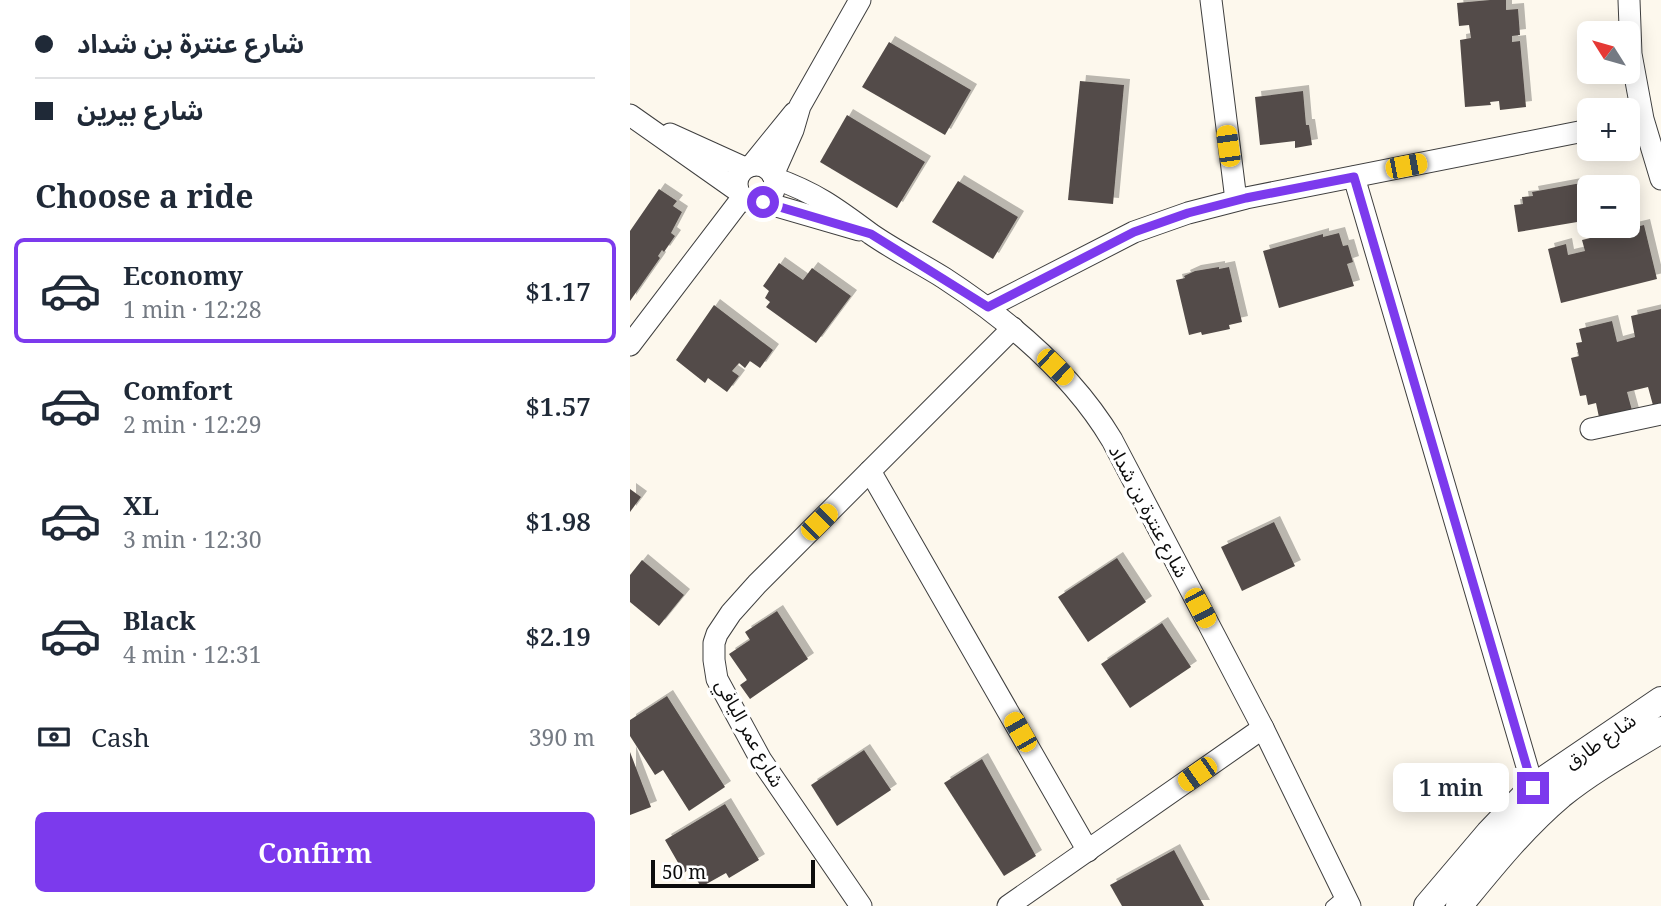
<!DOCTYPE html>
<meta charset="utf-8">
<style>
body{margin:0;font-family:"Noto Serif","Noto Sans Arabic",serif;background:#f2f2f3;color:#1f2937;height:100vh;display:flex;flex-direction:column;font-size:26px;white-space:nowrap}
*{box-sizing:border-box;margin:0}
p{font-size:23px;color:#747a83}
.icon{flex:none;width:38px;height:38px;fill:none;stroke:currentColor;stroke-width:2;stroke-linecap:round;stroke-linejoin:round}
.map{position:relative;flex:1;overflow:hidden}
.side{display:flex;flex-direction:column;background:#fff;width:630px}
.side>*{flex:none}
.top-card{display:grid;align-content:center;height:154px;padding:0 35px;background:#fff}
.needle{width:46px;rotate:307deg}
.fabs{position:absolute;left:947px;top:21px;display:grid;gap:14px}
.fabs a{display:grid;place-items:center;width:63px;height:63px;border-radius:10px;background:#fff;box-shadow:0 4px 18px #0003;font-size:35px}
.scale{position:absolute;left:21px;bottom:18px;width:164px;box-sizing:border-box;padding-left:7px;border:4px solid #0c0c0c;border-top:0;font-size:19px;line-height:24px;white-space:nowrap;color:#0c0c0c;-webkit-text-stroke:5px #fff;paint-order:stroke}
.end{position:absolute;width:32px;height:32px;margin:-16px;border:9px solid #7c3aed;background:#fff;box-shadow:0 0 0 4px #fff}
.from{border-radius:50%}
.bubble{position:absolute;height:49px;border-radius:10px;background:#fff;box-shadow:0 4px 18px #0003;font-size:23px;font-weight:600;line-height:49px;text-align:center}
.car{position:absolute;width:21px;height:42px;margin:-21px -10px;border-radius:9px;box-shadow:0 0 5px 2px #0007;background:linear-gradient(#f5c518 24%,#345 0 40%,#f5c518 0 76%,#345 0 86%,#f5c518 0)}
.top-card b{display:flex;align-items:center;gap:24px;height:66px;font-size:26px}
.top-card b+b{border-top:2px solid #e0e1e3}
.top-card i{width:18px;height:18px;background:#1f2937}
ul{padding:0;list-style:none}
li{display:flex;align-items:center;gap:21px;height:105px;margin:0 14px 10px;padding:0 21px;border:4px solid transparent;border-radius:10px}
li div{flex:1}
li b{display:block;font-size:26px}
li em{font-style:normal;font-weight:600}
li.active{border-color:#7c3aed}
li>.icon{width:63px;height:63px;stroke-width:1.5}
h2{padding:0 35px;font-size:32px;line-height:84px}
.pay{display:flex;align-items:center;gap:18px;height:77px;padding:0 35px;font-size:26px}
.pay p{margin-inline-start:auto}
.button{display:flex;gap:14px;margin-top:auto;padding:14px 35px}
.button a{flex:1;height:80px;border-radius:10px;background:#7c3aed;color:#fff;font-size:28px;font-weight:600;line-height:80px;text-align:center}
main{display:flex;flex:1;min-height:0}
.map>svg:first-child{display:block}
.building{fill:#534c49;filter:url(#shadow)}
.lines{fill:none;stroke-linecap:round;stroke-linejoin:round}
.service-casing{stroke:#3f3f3f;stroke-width:12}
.minor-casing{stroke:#3f3f3f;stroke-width:23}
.tertiary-casing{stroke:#3f3f3f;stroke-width:28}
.service{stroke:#fff;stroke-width:10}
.minor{stroke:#fff;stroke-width:21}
.tertiary{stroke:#fff;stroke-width:26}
.route{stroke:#7c3aed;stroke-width:9}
.labels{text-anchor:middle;stroke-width:7;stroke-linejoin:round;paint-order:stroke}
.street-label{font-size:19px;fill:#0c0c0c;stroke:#fff}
</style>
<main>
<section class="side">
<div class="top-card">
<b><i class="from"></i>شارع عنترة بن شداد</b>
<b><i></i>شارع بيرين</b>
</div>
<h2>Choose a ride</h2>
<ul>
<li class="active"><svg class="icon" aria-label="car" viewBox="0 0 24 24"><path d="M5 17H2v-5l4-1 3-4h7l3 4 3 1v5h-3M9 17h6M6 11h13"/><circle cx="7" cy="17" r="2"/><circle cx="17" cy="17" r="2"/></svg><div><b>Economy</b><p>1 min · 12:28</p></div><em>$1.17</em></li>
<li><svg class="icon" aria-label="car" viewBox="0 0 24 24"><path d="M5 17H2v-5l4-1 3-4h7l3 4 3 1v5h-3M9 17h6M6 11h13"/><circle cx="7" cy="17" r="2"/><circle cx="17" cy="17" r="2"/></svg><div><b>Comfort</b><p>2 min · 12:29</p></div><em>$1.57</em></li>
<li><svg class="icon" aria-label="car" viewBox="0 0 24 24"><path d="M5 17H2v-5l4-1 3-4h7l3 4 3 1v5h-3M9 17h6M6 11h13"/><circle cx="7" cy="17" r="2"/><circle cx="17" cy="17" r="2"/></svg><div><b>XL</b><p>3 min · 12:30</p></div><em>$1.98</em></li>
<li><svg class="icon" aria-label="car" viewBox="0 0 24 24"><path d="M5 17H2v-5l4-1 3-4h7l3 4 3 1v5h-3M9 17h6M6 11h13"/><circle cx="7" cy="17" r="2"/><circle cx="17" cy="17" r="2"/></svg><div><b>Black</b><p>4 min · 12:31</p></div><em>$2.19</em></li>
</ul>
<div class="pay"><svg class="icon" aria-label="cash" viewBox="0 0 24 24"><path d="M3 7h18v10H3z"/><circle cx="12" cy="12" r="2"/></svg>Cash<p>390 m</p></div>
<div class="button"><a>Confirm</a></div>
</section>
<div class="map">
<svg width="1031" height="906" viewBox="0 0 1031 906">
<defs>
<filter id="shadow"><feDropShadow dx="6" dy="-6" stdDeviation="0" flood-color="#0004"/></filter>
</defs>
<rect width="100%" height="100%" fill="#fdf8ed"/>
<g class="building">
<path d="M860,0h16v10l12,-1 2,26 -8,1v6l8,-1 6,66 -26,3 -1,-9 -9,1 1,3 -26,2 -5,-67 11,-2 -2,-13 -10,1 -2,-23z"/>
<path d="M259,42l82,48 -26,45 -83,-48z"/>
<path d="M450,81l44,4 -11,119 -45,-4z"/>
<path d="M673,91l3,34h3l3,20 -17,3v-7l-35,4 -5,-48z"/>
<path d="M217,115l78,47 -28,46 -77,-46z"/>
<path d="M328,181l60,36 -25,42 -61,-37z"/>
<path d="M951,183v3l12,-2v3h-4v33l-71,12 -4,-27 9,-1 -1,-7 11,-1 -1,-4z"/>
<path d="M29,189l18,12 -4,5 9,6 -11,21 4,3 -11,16 -2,-2 -4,6 2,2 -30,43v-70z"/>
<path d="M1014,225l13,54 -96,24 -13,-54 18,-5 2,11 17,-4 -3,-11z"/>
<path d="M709,233l4,13 5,-1 5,17 -6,2 7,22 -75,22 -16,-57 60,-17v3z"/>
<path d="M149,263l24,17 9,-12 39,28 -35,47 -50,-36 4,-5 -5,-4 4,-7 -6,-5z"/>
<path d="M589,267v2l10,-2 13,55 -13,3 1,4 -28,6 -1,-3 -12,3 -13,-55 9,-2 -1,-2 11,-5z"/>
<path d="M84,305l59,45 -13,18 -10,-7 -5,7 -6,-5 -7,8 7,5 -12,16 -19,-14 -3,5 -29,-23z"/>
<path d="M1031,309v98l-7,2 -6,-22 -21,5 6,22 -33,8 -4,-19 -8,2 -2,-10 -6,1 -9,-38 8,-2 -3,-13 6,-1 -3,-13 33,-8 5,21 18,-5 -4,-21z"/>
<path d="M0,489l11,8 -11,15z"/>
<path d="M644,522l21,44 -53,25 -21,-44z"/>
<path d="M487,558l29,44 -58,40 -30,-45z"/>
<path d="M12,560l42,35 -25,31 -29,-24v-27z"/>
<path d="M147,611l31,48 -58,40 -10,-14 7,-5 -18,-26 21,-14 -5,-8z"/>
<path d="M532,623l29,44 -61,41 -29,-44z"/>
<path d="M37,696l58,91 -36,24 -26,-41 -8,5 -25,-39v-16z"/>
<path d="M234,750l27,40 -54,36 -26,-41z"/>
<path d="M0,752l21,55 -21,8z"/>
<path d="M352,759l54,97 -32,20 -60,-93z"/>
<path d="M95,804l34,56 -30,18 -3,-5 -25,14 -11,-19 -6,5 -19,-33z"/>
<path d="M544,850l30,56h-82l-12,-21z"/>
</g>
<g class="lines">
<defs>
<path id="service" d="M701,906l13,-11"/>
<g id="minor">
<path d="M581,0l25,200"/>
<path d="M999,0l2,54 12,65 18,60"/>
<path d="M0,115l108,76"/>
<path d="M40,134l75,34"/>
<circle cx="126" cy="184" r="19"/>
<path d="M121,166l43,-53"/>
<path d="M143,175l20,-45 7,-24 60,-106"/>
<path d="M724,177l179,610"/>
<path d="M144,178c42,15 62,30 97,56 23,16 49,29 73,44 66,43 128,95 168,162l151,288 87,178"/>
<path d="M133,202l96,28"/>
<path d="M358,307l146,-75 54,-19 58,-15 343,-68"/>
<path d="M0,345l112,-147"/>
<path d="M961,429l70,-15"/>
<path d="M240,471l218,380"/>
<path d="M231,906l-100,-146 -44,-81 -3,-19v-17l3,-9 14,-21 26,-29 256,-256"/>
<path d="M378,906l255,-178"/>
</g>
<g id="tertiary">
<path d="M797,906l62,-73 44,-46 128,-87"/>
<path d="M829,906c32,-39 63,-78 102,-111 31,-25 67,-45 100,-65"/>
</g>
</defs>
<use href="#service" class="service-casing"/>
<use href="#minor" class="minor-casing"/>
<use href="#tertiary" class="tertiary-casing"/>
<use href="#service" class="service"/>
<use href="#minor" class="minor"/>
<use href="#tertiary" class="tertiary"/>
</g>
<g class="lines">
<path class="route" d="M133,202l108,32 117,73 146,-75 54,-19 58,-15 108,-21 179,611"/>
</g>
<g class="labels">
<g class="street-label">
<text transform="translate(519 511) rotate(62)" y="7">شارع عنترة بن شداد</text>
<text transform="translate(120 733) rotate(61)" y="7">شارع عمر اليافي</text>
<text transform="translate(970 741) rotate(-35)" y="7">شارع طارق</text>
</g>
</g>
</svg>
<div class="fabs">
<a><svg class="needle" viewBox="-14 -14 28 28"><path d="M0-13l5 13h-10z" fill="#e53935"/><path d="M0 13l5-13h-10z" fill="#747a83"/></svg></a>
<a>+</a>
<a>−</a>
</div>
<div class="scale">50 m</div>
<i class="end from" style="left:133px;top:202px"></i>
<i class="end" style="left:903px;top:788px"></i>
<div class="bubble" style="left:763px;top:763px;width:116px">1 min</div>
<i class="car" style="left:598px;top:146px;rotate:352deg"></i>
<i class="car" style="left:776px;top:166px;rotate:79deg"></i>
<i class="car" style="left:425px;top:367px;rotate:134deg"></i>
<i class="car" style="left:189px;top:522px;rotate:45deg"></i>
<i class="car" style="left:570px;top:608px;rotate:152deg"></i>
<i class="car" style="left:390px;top:732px;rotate:330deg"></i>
<i class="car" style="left:567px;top:774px;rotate:235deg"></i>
</div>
</main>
